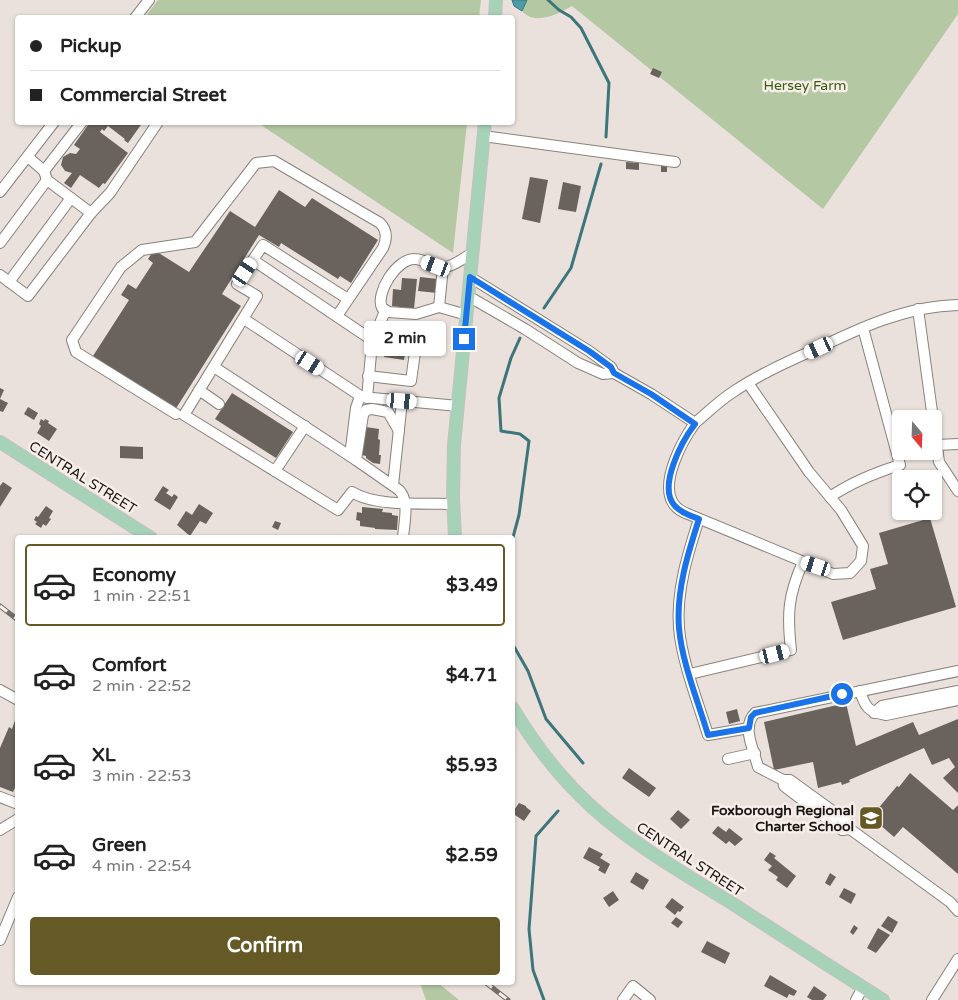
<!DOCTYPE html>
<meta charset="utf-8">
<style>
body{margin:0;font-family:"Varela Round",sans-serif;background:#f2f2f2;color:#222;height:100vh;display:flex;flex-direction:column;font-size:19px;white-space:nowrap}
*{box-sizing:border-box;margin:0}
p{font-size:16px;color:#767676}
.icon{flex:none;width:28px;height:28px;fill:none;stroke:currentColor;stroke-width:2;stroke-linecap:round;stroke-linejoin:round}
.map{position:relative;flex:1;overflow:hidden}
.sheet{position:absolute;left:15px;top:535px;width:500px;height:450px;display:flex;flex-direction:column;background:#fff;border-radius:5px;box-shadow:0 1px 4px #0004}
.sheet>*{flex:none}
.banner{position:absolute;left:15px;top:15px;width:500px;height:110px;border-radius:5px;box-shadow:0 1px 4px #0004;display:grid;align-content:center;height:110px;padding:0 15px;background:#fff}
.needle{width:32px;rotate:161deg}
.controls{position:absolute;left:892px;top:410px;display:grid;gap:10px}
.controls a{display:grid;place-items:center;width:50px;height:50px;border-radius:5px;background:#fff;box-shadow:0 1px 4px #0004;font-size:25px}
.end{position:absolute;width:22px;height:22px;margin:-11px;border:6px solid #1a73e8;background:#fff;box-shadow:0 0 0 2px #fff}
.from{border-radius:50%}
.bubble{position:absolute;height:35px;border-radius:5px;background:#fff;box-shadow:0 1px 4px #0004;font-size:16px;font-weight:700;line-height:35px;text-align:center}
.car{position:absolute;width:15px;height:30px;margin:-15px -8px;border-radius:6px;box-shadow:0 0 4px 1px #0007;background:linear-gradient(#fff 24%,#345 0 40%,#fff 0 76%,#345 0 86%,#fff 0)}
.banner b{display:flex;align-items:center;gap:18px;height:48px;font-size:19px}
.banner b+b{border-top:1px solid #e0e0e0}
.banner i{width:12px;height:12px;background:#222}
ul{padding:9px 0 0;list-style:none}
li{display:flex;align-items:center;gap:15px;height:82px;margin:0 10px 8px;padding:0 5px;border:2px solid transparent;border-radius:5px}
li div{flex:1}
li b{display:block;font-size:19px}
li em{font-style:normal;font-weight:700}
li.current{border-color:#655a26}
li>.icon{width:45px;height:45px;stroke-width:1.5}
.action{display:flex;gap:10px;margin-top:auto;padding:10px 15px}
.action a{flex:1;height:58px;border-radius:5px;background:#655a26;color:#fff;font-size:20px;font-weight:700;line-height:58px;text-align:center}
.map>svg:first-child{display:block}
.green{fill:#b3c8a3}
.water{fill:#4c9ea6;stroke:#3c757a}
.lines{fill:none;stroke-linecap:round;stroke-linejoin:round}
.stream{stroke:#3c757a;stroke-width:3}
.building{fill:#69625d}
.minor-casing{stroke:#89817c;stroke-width:12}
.major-casing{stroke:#c3c2c1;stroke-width:14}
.minor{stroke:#fff;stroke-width:10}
.major{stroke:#a6d2b8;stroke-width:12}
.rail-casing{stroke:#746e6b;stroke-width:5}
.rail{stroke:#f7eee9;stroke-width:3;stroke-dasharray:9;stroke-linecap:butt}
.route{stroke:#1a73e8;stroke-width:6}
.labels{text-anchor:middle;stroke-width:5;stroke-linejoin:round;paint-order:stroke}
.park-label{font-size:14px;fill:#3a5d10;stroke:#f7eee9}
.street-label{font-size:14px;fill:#171412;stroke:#f7eee9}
.poi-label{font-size:14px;font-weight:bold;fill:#171412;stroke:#f7eee9;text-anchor:end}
</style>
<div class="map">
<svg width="958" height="1000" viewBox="0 0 958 1000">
<rect width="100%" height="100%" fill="#eae1dc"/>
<g class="green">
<path d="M158,0h323l-2,17h-334z"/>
<path d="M527,0h431v14l-135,195 -251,-203c-14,8 -37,20 -50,5z"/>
<path d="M258,123h209l-14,130z"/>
<path d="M420,983h18l21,17h-33z"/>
</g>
<path class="water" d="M512,0h15l-5,11 -8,-5z"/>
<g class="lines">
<g class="stream">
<path d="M548,0l11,10 12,7 10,11 28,55 -3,54"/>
<path d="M544,308l27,-40 30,-104"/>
<path d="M512,541l7,-26 10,-74 -9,-7 -19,-3 -2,-33 12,-40 9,-20"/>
<path d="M512,643l16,28 18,48 37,44"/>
<path d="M544,1000l-11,-30 -4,-41 7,-93 22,-25"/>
</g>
</g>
<g class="building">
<path d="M653,68l9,4 -3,6 -9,-4z"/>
<path d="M90,122h53l-15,21 -4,-3 1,-1 -17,-13 -4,5 -2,-2 -2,3 28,21 -23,31 -2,-1 -4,5 -19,-13 -9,13 -7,-5 8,-10 -7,-2 -4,-6 2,-8 7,-4 6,1 4,-5 -6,-4z"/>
<path d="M626,162l13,1v7l-13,-1z"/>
<rect x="661" y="164" width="6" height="8"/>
<path d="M530,177l18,3 -8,43 -18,-4z"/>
<path d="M563,182l18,4 -5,26 -18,-3z"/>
<path d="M279,190l26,17 7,-9 66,42 -27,43 -11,-7 -2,3 -57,-36 -2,4 -20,-12 -37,59 19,12 -66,104 -82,-54 36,-56 -8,-5 7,-11 8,5 17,-26 -5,-4 6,-9 35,22 41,-61 25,16z"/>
<path d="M420,277l18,2 -1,14 -19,-2z"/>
<path d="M402,278l15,1 -3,30 -22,-3 1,-17 8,1z"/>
<path d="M395,336l7,1 -1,11h5l-2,12 -20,-3 2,-11 7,1z"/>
<path d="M0,388l4,2 -4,9 8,4 -5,9 -3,-1z"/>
<path d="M232,393l61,39 -17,26 -61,-39z"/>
<path d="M28,407l10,6 -4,7 -10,-6z"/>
<path d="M41,419l3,2 1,-2 4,2 -1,2 9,6 -8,12 -12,-8 4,-7 -2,-2z"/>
<path d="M366,427l13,2 -1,10 2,1 -1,15h2l-1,9 -7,-1 -7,-5v-2l-4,-1z"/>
<path d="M120,446l23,1v12l-23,-1z"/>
<path d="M3,482l9,6 -12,19v-21z"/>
<path d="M163,486l6,4 -3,3 6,4 2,-3 4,3 -8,13 -16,-10z"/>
<path d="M199,504l14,9 -7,11 -6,-3 -10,15 -13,-11 9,-14 6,4z"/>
<path d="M46,506l7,5 -4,7 2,1 -5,7 -3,-2 -2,4 -6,-4 2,-2 -3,-2 2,-4 2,1z"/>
<path d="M362,507l21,2 -1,3 10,1v2l6,1 -1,14 -22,-1v-1l-15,-2v-5l-4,-1 1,-8 5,1z"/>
<path d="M930,518l26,89 -113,33 -12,-38 45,-13 -6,-20 18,-5 -9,-31z"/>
<path d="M275,521l6,2 -3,7 -6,-3z"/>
<path d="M846,703l10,43 57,-24 6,13 39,-16v74l-15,-15 12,-11 -6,-9 -17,7 -8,-17 -75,32 1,2 -8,3 -1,-3 -23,6 -5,-26 -39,8 -10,-48z"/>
<path d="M737,709l3,12 -11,3 -3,-12z"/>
<path d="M17,715l1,66 -5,11 -13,-5v-39l9,-21 3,2z"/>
<path d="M629,768l27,20 -7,9 -27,-19z"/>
<path d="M910,773l43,37 5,-5v69l-55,-47 -9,10 -23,-20 26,-31 2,1z"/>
<path d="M519,803l7,3v1l5,4 -7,10 -12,-8z"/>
<path d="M678,810l12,10 -9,9 -11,-10z"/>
<path d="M718,826l8,6 3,-4 14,11 -8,7 -6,-5 -3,3 -14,-11z"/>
<path d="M589,847l14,7 -3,4 10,6 -5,10 -7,-4 2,-3 -17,-9z"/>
<path d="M770,852l6,4 -2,2 22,18 -9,12 -11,-8 2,-3 -10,-7 4,-4 -8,-6z"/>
<path d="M636,872l13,8 -6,10 -13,-8z"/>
<path d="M830,873l6,4 -6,9 -5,-3z"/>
<path d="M844,888l12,6 -5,10 -12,-7z"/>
<path d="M613,891l6,9 -10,7 -6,-9z"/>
<path d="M672,898l12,9 -4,5 -2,-1 -3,4 -10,-8z"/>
<path d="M888,916l10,6 -6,11 -11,-7z"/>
<path d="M676,917l7,5 -5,6 -7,-5z"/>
<path d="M854,925l4,3 -5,7 -3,-3z"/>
<path d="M878,928l12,7 -14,18 -9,-5z"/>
<path d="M707,941l23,12 -5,11 -24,-12z"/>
<path d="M770,975l27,16 -3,5 -5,-2 -2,4 -23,-12z"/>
<path d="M814,986l13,9 -4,5h-11l-5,-3z"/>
</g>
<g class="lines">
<defs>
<g id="minor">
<path d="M135,18l14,-18"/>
<path d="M483,136l192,26"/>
<path d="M44,171l38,-49"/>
<path d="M0,192l54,-70"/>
<path d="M91,213l19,-20 48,-71"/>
<path d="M0,243l47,-63"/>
<path d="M253,260l119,80 22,3"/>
<path d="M0,275l28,21 63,-83 -44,-33 -3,-9 -16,-14"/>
<path d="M470,277l119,74 22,16 3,6 37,21 44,29c12,-10 24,-22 38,-31 25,-17 53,-30 81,-42 46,-22 92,-44 144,-45"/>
<path d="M9,282l62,-84"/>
<path d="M468,296l57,33 53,34 25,11 11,-1"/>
<path d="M348,299l-85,-54 -26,39 20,12 -73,119 154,95 14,-18c23,15 73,11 101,12"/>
<path d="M439,307l4,-40"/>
<path d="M918,309l15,110"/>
<path d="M467,315l-28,-8 -23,7 -27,-2 -7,-4c-7,-15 15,-50 33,-49 10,0 19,9 30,8 9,-1 19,-9 27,-14"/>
<path d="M244,319l118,78 96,9"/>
<path d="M214,367l142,93 43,30c11,11 5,33 4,48"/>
<path d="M368,376l43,5 5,-36 -14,-1"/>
<path d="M199,390l20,14"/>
<path d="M367,398l5,-55 13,-32"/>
<path d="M176,414l-100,-62 -4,-12 49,-73 21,-17 53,-8 61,-79 18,-2 106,62c7,7 7,16 3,25l-46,68"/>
<path d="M695,423c-13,18 -35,59 -22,80 3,5 9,9 15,11l145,60 17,-1 11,-12 2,-15 -22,-36 -32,-38 -61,-89"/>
<path d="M934,424l5,38 19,29"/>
<path d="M937,445l21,-1"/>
<path d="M350,456l6,-48 4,-12"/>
<path d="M356,460l7,-45 3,-5 6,-1 16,3 11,19"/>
<path d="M275,471l30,-45"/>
<path d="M393,485l9,-84"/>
<path d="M830,497c22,-15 44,-24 70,-32l-37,-137"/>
<path d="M699,519c-11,34 -23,72 -20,109 3,34 19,74 29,107l41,-7"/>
<path d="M958,671l-203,42c-14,14 -1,37 3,54l25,13h7l58,42 2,7 100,73 8,9"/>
<path d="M690,674l101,-24c-4,-36 -3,-55 12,-88"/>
<path d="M0,690l18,10"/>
<path d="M860,691c5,16 8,21 26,24l72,-15"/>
<path d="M874,713l8,-7 76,-15"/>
<path d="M728,759l27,-6"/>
<path d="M783,780l1,6 58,44 8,-1"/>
<path d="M0,797l18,7"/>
<path d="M0,830l18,-11"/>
<path d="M0,940l18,-43"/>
<path d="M623,1000l10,-14 17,14"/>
<path d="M856,1000l7,-13"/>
<path d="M932,1000l26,-41"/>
</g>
<g id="major">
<path d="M495,18l1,-18"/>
<path d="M0,442l151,96"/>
<path d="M455,538l-2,-41 1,-52 31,-323"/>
<path d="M512,707c22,37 49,72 81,101 41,37 90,65 137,94 51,33 102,66 153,98"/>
</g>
</defs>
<use href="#minor" class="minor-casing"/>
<use href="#major" class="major-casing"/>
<use href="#minor" class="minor"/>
<use href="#major" class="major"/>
<defs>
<g id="rail">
<path d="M0,606l18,14"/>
<path d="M485,982l23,18"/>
</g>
</defs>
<use href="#rail" class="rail-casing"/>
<use href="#rail" class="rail"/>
</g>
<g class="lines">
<path class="route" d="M464,339l6,-62 119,74 22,16 3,6 37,21 44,30c-13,17 -38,63 -20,82 6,7 16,10 24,13 -11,34 -23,72 -20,109 3,35 19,73 29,107l41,-7 2,-11 4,-4 87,-19"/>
</g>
<defs>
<symbol id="school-square" viewBox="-11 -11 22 22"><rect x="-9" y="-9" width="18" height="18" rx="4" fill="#655a26" stroke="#f7eee9"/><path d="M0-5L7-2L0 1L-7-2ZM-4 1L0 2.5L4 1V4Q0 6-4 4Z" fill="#fff"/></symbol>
</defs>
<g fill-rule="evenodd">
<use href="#school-square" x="857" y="804" width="28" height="28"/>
</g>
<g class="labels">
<g class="park-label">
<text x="805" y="90">Hersey Farm</text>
</g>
<g class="street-label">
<text transform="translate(83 477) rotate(32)" y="5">CENTRAL STREET</text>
<text transform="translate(690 859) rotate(33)" y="5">CENTRAL STREET</text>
</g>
<g class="poi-label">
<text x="854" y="815">Foxborough Regional<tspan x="854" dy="16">Charter School</tspan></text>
</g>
</g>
</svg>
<div class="controls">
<a><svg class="needle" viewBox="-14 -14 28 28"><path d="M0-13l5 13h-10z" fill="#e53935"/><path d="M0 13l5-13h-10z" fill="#767676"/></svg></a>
<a><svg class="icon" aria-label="locate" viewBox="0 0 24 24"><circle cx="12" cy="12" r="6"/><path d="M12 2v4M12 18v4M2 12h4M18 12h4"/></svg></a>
</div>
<i class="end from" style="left:842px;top:694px"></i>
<i class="end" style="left:464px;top:339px"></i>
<div class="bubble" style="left:364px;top:321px;width:82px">2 min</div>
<i class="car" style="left:436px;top:266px;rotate:291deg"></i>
<i class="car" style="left:245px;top:272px;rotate:33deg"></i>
<i class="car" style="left:819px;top:348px;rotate:245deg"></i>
<i class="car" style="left:310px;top:363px;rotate:123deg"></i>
<i class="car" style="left:402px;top:401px;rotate:95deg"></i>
<i class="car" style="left:816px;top:566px;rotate:288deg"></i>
<i class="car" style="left:775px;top:654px;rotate:76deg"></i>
<div class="banner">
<b><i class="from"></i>Pickup</b>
<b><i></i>Commercial Street</b>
</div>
<section class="sheet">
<ul>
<li class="current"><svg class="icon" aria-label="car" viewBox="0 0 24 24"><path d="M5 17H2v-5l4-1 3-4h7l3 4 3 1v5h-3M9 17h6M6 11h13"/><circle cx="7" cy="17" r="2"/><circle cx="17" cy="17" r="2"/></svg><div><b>Economy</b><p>1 min · 22:51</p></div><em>$3.49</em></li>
<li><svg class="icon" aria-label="car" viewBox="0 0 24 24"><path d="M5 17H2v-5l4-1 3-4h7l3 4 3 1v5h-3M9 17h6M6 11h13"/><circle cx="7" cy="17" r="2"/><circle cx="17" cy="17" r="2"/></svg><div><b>Comfort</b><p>2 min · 22:52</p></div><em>$4.71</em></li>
<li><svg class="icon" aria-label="car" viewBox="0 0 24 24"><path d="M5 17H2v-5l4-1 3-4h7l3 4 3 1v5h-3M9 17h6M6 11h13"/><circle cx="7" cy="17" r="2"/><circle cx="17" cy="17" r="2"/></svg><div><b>XL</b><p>3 min · 22:53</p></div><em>$5.93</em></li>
<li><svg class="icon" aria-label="car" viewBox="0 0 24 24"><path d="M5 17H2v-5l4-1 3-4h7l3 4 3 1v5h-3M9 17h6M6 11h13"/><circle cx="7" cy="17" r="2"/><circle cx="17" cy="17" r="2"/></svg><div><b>Green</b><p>4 min · 22:54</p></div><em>$2.59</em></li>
</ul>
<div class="action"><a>Confirm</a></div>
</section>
</div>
